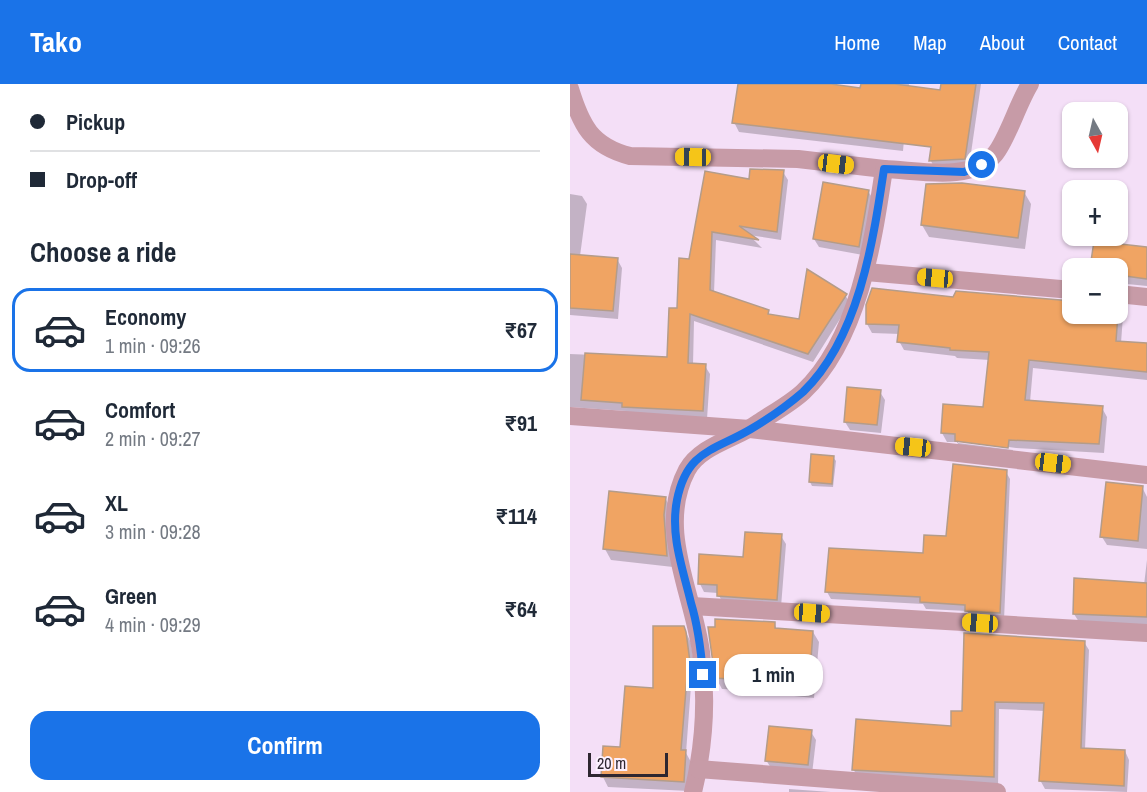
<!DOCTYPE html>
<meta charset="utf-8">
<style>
body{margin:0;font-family:"Archivo Narrow",sans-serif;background:#f2f2f3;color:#1f2937;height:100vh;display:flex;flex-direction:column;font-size:22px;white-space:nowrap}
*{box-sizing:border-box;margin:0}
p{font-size:20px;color:#747a83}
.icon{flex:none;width:33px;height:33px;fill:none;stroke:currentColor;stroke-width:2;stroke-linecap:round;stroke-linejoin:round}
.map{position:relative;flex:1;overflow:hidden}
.drawer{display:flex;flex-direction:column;background:#fff;width:570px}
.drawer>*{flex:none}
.banner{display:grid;align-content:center;height:132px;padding:0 30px;background:#fff}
.needle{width:39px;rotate:172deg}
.tools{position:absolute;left:492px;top:18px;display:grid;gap:12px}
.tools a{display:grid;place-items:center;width:66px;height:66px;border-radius:12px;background:#fff;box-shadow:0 2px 4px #0004;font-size:30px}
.scale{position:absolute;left:18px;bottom:15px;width:80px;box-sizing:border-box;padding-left:6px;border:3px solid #2e2730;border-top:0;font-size:16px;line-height:21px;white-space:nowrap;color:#2e2730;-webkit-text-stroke:4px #fcf0fe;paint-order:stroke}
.end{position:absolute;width:27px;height:27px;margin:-14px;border:8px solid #1a73e8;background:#fff;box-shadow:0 0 0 3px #fff}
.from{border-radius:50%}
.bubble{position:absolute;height:42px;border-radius:18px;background:#fff;box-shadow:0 2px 4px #0004;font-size:20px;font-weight:700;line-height:42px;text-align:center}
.car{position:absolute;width:18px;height:36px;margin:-18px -9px;border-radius:8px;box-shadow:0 0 4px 2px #0007;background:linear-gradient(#f5c518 24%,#345 0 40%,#f5c518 0 76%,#345 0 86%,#f5c518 0)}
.banner b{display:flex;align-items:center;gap:21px;height:57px;font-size:22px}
.banner b+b{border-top:2px solid #e0e1e3}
.banner i{width:15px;height:15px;background:#1f2937}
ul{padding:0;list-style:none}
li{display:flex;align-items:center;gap:18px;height:84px;margin:0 12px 9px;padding:0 18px;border:3px solid transparent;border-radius:18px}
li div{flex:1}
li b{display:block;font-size:22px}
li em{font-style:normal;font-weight:700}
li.selected{border-color:#1a73e8}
li>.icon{width:54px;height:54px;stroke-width:1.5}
h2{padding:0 30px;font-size:27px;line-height:72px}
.primary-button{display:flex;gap:12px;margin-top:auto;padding:12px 30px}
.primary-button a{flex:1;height:69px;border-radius:18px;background:#1a73e8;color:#fff;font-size:24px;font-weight:700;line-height:69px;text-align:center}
header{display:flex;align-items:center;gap:36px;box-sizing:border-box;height:84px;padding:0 30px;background:#1a73e8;color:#fff}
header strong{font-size:28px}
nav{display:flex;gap:33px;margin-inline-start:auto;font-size:21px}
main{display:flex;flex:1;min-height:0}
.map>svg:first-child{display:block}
.shadow{fill:#0003}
.building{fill:#f0a463;stroke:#b49c89;stroke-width:1.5}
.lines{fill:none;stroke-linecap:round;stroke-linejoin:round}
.minor{stroke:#c79ba7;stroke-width:18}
.route{stroke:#1a73e8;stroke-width:8}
</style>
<header>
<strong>Tako</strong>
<nav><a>Home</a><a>Map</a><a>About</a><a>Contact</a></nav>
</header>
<main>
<section class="drawer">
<div class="banner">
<b><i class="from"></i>Pickup</b>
<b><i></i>Drop-off</b>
</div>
<h2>Choose a ride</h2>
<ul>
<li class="selected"><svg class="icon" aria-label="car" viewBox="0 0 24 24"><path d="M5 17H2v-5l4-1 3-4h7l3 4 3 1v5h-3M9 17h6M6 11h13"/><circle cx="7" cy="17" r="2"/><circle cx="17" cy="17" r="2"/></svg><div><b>Economy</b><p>1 min · 09:26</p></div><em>₹67</em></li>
<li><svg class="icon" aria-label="car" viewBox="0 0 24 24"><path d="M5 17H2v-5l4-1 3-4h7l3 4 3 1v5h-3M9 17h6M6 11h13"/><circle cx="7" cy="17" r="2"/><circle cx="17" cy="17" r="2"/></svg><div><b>Comfort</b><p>2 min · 09:27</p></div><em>₹91</em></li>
<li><svg class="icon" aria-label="car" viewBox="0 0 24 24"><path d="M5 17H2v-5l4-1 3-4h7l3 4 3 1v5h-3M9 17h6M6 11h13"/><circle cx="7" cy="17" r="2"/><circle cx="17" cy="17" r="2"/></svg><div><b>XL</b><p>3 min · 09:28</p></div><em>₹114</em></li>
<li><svg class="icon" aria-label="car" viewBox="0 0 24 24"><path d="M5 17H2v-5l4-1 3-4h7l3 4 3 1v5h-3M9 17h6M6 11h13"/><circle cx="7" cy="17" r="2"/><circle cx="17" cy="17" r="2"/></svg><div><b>Green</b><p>4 min · 09:29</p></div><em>₹64</em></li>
</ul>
<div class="primary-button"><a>Confirm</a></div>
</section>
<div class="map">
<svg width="577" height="708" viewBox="0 0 577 708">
<rect width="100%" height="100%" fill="#f4dff7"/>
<g class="shadow">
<path d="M170,0h82l40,6v-6h47l-6,67 -164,-19 -5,-10z"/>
<path d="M372,0h39l-12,83 -34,2 -4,-8z"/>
<path d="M213,88l5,8 -7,60 -32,-5 13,13 -46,-8 -2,53 54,19 2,4 30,4 45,-25 5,8 -37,59 -119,-41 -1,44 12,1 5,8 -3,45 -79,-4 -2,-4 -56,-4v-53l98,4 22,-98 61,-80z"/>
<path d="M298,107l5,8 -10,56 -44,-8 -5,-8z"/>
<path d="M454,108l7,12 -6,45 -96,-12 -7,-12z"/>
<path d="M0,110l12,2 5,8 -7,52 37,3 5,9 -4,51 -48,-4z"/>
<path d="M525,159l52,6v37l-20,-2 -1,7 -8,2v-25h-27z"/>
<path d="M385,209l117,8v13h46v-7l5,9 -2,27 26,2v35l-114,-12 -3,34 72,6 5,9 -3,36 -88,-5 -58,-8v3l55,7 -1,6 -51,-6 -4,-8h-10l-5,-9 42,-24 6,-49 -33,-2 -2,-2 -51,-6 -5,-9 1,-7 -28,-1 -5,-9 88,-26z"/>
<path d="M310,308l5,8 -4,33 -31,-3 -5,-8z"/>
<path d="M263,373l3,4 -3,26 -21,-1 -2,-4z"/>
<path d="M436,388l4,7 -6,141 -33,-2 -4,-7 -41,-2 -3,-5 -92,-5 -4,-7 98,-38 23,-16z"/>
<path d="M572,403l5,10v52l-40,-4 -5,-8z"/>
<path d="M95,414l7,12 1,57 -62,-7 -6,-11z"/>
<path d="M211,452l5,8 -5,63 -58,-3 -5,-11 -14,-1 -4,-8 1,-28 44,2z"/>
<path d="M577,476v66l-68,-4 -5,-8 70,-29z"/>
<path d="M204,540l3,5 36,3 6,10 -5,56 -30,-3 -2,-3 -60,-3 -6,-11z"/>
<path d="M114,544l7,15 6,43h-6l-5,67 5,9 -2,29 -81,-4 -5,-10 51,-88z"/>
<path d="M514,558l5,8 -4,99 40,2 4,9 -2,32 -82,-3 -5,-9 5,-69 -46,-2 -1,79 -140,-11 -5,-8 100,-41 10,-15z"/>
<path d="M241,648l5,8 -4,34 -41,-6 -5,-8z"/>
<path d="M219,705l42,3h-42z"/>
</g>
<g class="building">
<path d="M168,0h93l29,4 1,-4h34l45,6 1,-6h35l-11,75 -36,2 2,-14 -199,-24z"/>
<path d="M180,85l34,1 -7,62 -38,-6 20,14 -47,-8 -2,58 59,20 -1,4 31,5 8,-50 40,25 -39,60 -118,-40 -2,49 18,1 -3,47 -81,-4v-4l-41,-3 4,-47 82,4 2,-49h8l2,-50 10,1 16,-88 44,8z"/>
<path d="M253,98l46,8 -10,57 -46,-8z"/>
<path d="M392,99l63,8 -7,47 -97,-13 5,-41z"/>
<path d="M524,157l53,6v32l-29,-4v-7h-28z"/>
<path d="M0,170l48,4 -5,53 -43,-3z"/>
<path d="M302,204l81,9 3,-6 116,10v13h46l-2,27 31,2v29l-118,-12 -4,40 78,6 -4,38 -90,-4 -1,8 -53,-7v-7l-14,-1 2,-29 40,3 6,-55 -39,-2v-2l-53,-6 2,-17 -33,-1v-19z"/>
<path d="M277,303l34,3 -4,35 -33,-3z"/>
<path d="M241,370l23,2 -2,28 -23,-2z"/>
<path d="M383,380l54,6 -7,143 -35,-2v-6l-45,-3v-5l-95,-5 4,-44 94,5 1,-18 22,1z"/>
<path d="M536,398l37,4 -5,55 -38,-4z"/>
<path d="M39,407l57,6 -2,18 3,41 -64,-7z"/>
<path d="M175,448l37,2 -5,66 -60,-4v-11l-19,-1 1,-30 44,3z"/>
<path d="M504,494l73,5v34l-74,-3z"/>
<path d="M145,535l60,3v6l38,3 -4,57 -33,-3v-3l-61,-4 -7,-51h7z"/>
<path d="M83,542h31l2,6 6,45h-5l-6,73h5l-2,32 -83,-5 2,-31 17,1 5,-61 28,2z"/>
<path d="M394,549l121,8 -4,107 44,2 -1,36 -85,-5 5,-78 -49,-1 -1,75 -142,-7 4,-51 95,7v-15h11z"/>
<path d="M199,642l43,4 -4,35 -43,-4z"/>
</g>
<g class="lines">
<g class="minor">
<path d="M0,5c11,36 21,57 60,67l168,3 86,10c-11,73 -25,170 -81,223 -13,12 -30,21 -45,31 -22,16 -57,22 -71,47 -31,59 6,122 14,182 6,46 3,95 -8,140"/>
<path d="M314,85c34,1 87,14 111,-15 12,-14 23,-51 35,-70"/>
<path d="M296,188l206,18"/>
<path d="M548,210l29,3"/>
<path d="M0,332l180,13 397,46"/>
<path d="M122,522l455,27"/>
<path d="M128,685l299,23"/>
</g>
</g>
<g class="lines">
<path class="route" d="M133,591c-2,-25 -5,-49 -12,-72 -8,-34 -21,-67 -14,-103 10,-50 37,-49 74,-71 17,-10 37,-24 52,-37 56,-54 70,-150 81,-223l80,3 18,-7"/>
</g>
</svg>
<div class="tools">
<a><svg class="needle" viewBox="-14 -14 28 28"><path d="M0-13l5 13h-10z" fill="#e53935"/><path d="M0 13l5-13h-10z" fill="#747a83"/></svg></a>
<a>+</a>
<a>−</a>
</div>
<div class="scale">20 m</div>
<i class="end from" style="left:412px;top:81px"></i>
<i class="end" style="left:133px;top:591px"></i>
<div class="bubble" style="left:154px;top:570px;width:99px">1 min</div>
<i class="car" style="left:123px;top:73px;rotate:271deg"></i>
<i class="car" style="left:266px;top:80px;rotate:97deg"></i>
<i class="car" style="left:365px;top:194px;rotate:275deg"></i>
<i class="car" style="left:343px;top:363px;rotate:276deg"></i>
<i class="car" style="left:483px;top:379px;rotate:97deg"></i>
<i class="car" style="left:242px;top:529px;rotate:94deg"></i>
<i class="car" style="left:410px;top:539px;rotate:274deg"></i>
</div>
</main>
